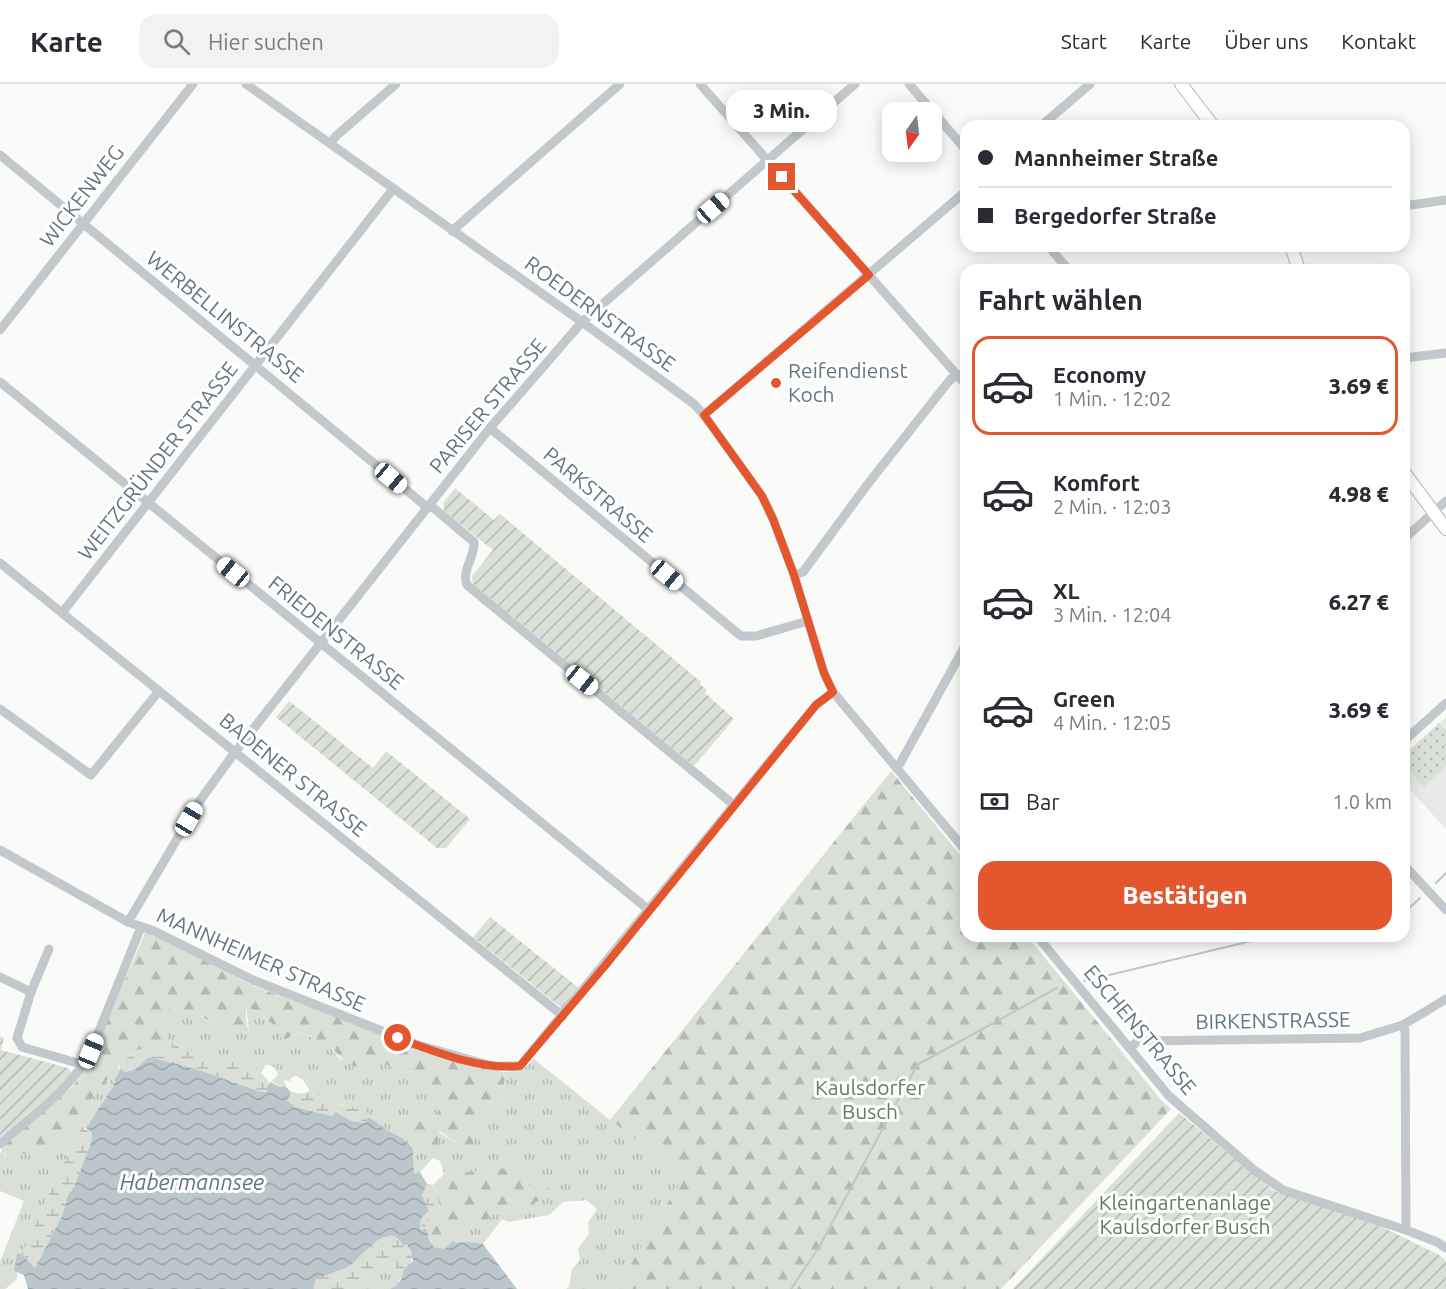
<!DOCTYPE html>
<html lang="de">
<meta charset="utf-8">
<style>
body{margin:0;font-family:Ubuntu,sans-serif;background:#f2f2f3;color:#2b2b33;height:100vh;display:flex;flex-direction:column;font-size:22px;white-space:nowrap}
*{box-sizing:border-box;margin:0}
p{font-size:20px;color:#7c7c81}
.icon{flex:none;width:33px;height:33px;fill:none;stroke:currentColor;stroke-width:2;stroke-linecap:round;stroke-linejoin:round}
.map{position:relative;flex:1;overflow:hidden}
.panel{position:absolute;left:960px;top:180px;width:450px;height:678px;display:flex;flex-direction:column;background:#fff;border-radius:18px;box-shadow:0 3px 15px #0003}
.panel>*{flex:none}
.banner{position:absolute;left:960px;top:36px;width:450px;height:132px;border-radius:18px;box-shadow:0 3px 15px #0003;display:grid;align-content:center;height:132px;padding:0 18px;background:#fff}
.needle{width:39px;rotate:194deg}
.controls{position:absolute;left:882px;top:18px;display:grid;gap:12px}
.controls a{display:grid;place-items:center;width:60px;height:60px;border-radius:12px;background:#fff;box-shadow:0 3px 15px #0003;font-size:30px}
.end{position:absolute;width:27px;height:27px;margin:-14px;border:8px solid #e4572e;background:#fff;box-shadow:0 0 0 3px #fff}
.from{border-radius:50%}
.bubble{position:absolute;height:42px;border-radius:18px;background:#fff;box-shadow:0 3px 15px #0003;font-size:20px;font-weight:800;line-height:42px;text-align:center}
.car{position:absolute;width:18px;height:36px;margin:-18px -9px;border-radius:8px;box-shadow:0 0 4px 2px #0007;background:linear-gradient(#fff 24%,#345 0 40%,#fff 0 76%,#345 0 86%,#fff 0)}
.banner b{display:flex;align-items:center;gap:21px;height:57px;font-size:22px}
.banner b+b{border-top:2px solid #e1e1e2}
.banner i{width:15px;height:15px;background:#2b2b33}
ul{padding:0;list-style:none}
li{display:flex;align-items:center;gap:18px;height:99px;margin:0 12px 9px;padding:0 6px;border:3px solid transparent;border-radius:18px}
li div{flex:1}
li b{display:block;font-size:22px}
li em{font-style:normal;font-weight:800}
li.active{border-color:#e4572e}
li>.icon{width:54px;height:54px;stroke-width:1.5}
h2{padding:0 18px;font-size:27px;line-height:72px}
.pay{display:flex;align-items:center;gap:15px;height:66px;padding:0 18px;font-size:22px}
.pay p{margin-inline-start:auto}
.primary-button{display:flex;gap:12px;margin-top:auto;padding:12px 18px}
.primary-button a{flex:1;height:69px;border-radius:18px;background:#e4572e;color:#fff;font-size:24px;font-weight:800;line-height:69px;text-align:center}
header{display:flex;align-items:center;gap:36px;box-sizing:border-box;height:84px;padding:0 30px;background:#fff;border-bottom:2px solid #e1e1e2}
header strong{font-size:28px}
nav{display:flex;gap:33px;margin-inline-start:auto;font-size:21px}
.search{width:420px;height:54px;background:#f2f2f3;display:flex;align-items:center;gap:15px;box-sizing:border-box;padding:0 21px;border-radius:18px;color:#7c7c81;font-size:22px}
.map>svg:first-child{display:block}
.built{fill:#e8e9e9}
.grass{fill:url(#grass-tufts)}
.forest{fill:url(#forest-firs)}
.wetland{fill:url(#wetland-marsh)}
.park{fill:url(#park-dots)}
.garden{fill:url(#garden-furrows)}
.water{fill:url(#water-waves)}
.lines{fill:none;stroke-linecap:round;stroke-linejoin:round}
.stream{stroke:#bbc7cb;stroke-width:2}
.secondary-casing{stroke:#b3babf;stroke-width:14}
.street{stroke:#c3c8cc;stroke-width:9}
.secondary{stroke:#fff;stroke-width:12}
.route{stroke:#e4572e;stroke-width:8}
.poi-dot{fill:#e4572e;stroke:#fff;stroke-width:2}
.labels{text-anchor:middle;stroke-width:6;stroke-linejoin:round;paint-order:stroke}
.street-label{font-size:21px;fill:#657683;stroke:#fff}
.poi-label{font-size:21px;fill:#657683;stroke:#fff;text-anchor:start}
.park-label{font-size:21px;fill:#687a64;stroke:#fff}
.water-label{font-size:22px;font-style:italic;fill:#60757c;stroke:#fff}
</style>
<header>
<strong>Karte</strong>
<div class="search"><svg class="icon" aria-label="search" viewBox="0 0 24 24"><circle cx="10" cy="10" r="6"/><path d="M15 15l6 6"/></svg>Hier suchen</div>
<nav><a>Start</a><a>Karte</a><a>Über uns</a><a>Kontakt</a></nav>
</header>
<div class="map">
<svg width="1446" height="1205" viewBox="0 0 1446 1205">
<defs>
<pattern id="grass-tufts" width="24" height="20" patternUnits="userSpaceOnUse" patternTransform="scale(1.5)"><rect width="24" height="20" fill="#dadfd7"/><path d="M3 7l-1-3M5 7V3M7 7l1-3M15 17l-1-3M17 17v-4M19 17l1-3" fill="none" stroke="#b4b9b4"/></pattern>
<pattern id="forest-firs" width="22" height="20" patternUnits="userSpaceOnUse" patternTransform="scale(1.5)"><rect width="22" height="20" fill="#dadfd7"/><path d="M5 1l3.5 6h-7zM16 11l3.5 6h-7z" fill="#b4b9b4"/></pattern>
<pattern id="wetland-marsh" width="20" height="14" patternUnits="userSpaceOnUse" patternTransform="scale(1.5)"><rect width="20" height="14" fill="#dadfd7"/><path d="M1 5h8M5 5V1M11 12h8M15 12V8" fill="none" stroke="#b4b9b4"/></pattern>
<pattern id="park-dots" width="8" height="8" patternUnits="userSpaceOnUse" patternTransform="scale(1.5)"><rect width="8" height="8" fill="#dadfd7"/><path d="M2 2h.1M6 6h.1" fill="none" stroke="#b4b9b4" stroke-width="1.8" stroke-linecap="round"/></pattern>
<pattern id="garden-furrows" width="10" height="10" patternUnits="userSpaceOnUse" patternTransform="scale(1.5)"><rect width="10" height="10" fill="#dadfd7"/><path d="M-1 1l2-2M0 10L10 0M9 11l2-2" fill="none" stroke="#b4b9b4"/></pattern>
<pattern id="water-waves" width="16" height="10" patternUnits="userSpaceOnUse" patternTransform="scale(1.5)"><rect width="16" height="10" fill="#bbc7cb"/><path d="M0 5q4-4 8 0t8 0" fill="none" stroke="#9ca6aa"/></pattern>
</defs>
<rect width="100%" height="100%" fill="#fafaf8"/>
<path class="built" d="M1446,633v112l-42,-46v-28z"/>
<g class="grass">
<path d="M246,921l28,20 13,14 13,-7 29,14 11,13 44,3 14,13c13,-5 19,-5 30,3l-7,6 19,22 -4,12 -8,4 -11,-2 42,24 25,-20 4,-22 13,2 4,-27 -2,-5c15,0 21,-2 31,-13l76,61 76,54 -70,115h-50l3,-2 3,-18 8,-9 -2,-11 11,-15 -1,-11 9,-14 -10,-9 -24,2 -14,13 -41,7 -6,-3 -19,25 -26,-1 2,-11 10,-7 15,-3 17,-13 15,-3 19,3 -7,-24 -10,-18 -74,7 -4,-13 -7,-3 -13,14 -6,2 -1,-27c-7,-8 -15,-11 -24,-16 -7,-4 -13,-10 -21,-14v-4l-49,-16 -9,-6 -7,-11 -7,-4 -5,2 -1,3 -5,-1 -1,2 3,3 -8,2 -8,-7 4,-1 3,-5 -4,-7 -5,-2h-4v2l-4,6 -6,-8 -47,-7 -39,-17 -11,-21 10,-12 30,6 11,8 40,11z"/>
<path d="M118,979c5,17 -22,51 -32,65h-4l-15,27 -45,99 -5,1v24l-12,10h-5v-27l24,-61 -24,-10v-37l4,-9 1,13 73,-29 14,-32 14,-12 3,-16z"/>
<path d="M384,1177l12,3v12l-15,13h-33z"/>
</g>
<g class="forest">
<path d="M891,687l75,91v74h61l135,165 9,8 -170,180h-385l69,-115 -75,-54z"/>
<path d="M146,847l108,55 189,71 60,15 2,5 -4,27 -13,-2 -4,22 -7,7 -4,14 -14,-1 -20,-13 -1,14 -15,4 -14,-24 8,-5 11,2 8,-4 4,-12 -20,-22 8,-6c-11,-8 -18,-8 -30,-3l-14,-13c-6,0 -8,2 -14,3 -20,7 -28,-8 -41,-19l-11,3 -8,-5 2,-7 -12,-5 -14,7 -5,-1 -7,-13 -28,-20v16l3,12 -16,-4 -10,1 -25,-16 -30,-6 -10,12 15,28 -17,9 -16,-8 -31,20 -3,16 -14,13 -13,31 -31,17 -42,13 -2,-14 69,-59 16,-22z"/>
<path d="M518,1083l10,18 19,-3 3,13 -16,8 2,6 -20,-3 -15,3 -17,13 -15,3 -10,7 -2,11h-7l-5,6 -11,-2c-5,-8 -8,-16 -8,-25l9,-3 5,-13 -7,-21 11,-11z"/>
</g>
<g class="wetland">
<path d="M169,957l39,17 47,7 15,19 -2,8 -10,-1 -65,-23 -44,-11 -15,13 -10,2 -4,-4 -2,-5 23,-14 16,8 16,-9z"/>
<path d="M310,1007l8,6 15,3 8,5 20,3 7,5 -2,10 -15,-2 -15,-9 -4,4 -37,-9 -9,-6 5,-9 11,2z"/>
<path d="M82,1043l10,6 -1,10 -17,44 -6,8 -6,21 -27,52 -13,-14 45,-99z"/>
<path d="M427,1100l6,1 7,21 -5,13 -9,3v6l-5,2c-3,-10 1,-13 8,-19l-7,-16z"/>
<path d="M391,1151l6,2 6,9 3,-2c10,15 6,15 -1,28 -4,7 -7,11 -13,17h-11l15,-13v-12l-12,-3 -36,28h-35l3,-10c11,-4 22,-8 32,-13 16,-9 24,-29 43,-31z"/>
</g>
<path class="park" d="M1439,639l7,7v36l-22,21 -20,-22v-10z"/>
<g class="garden">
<path d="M455,404l39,32 6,-6 201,168 -1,2 7,6 -2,3 29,26 -40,47 -221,-182 -1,-8 21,-26 -49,-39 -1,-8z"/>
<path d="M289,617l84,67 13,-17 84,68 -24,29h-9l-161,-131z"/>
<path d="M490,833l90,72 -17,20 -90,-72z"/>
<path d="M0,952l4,2 -3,12 67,18 4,5 -17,18 -55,46z"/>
<path d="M1179,1029l95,78 102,33 63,31 7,6v28h-433z"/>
</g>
<path class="water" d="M149,973l44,11 65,23 9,1 1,-6 3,-4 8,5 6,-1 6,6 -4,9 8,6 37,9 4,-4 15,9 14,2 3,-6c8,4 14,10 21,14 9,5 17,8 24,17l1,26 6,-2 7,12 -5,11 7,16c-7,6 -11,9 -8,19l5,-2 4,13 4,6 11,2 5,-6 17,-1 16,2 34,45h-125l9,-9 3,-11 9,-8 -2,-10 -5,-7 -3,2c-13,-28 -38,7 -51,18 -10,7 -24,10 -36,15l-3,10h-285l-4,-14 -10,-4 3,-17h5l13,14 27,-52 6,-21 6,-8 17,-44 1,-10 -6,-5 27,-41 7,-19 5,4 9,-2z"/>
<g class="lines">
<g class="stream">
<path d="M1436,799l10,-10"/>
<path d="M1404,829l16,-15"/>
<path d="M1084,897l180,-43 55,-2"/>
<path d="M791,1205l28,-42 98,-182 140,-77"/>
</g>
<defs>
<g id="secondary">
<path d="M1181,0l32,42"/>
<path d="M1291,162l8,24"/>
<path d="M1404,388l42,57"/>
</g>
</defs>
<use href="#secondary" class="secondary-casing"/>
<g class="street">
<path d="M246,0l336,238 112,82 10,11 58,81 11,23 21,56 30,98 9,19 133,159"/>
<path d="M700,0l266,301"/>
<path d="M909,0l57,66"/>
<path d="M1041,42l49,-42"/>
<path d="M330,59l6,-7 60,-52"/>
<path d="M0,71l428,353"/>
<path d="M1404,122l42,-6"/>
<path d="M452,147l168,-147"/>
<path d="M1048,162l21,24"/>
<path d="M0,246l193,-246"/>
<path d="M1404,274l42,-5"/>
<path d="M0,298l649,528"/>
<path d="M704,331l262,-224"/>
<path d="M490,344l251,208h15l52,-15"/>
<path d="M430,421l44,37c1,16 -13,28 -7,43l267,220"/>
<path d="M1404,455l42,-38"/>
<path d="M0,479l563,453"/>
<path d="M794,491l9,-3 64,-87 82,-104 8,-7"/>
<path d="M62,529l331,-424"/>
<path d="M0,625l91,66 68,-84"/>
<path d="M1404,657l42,-38"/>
<path d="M897,685l69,-125"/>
<path d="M0,766l128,72 26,9 99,49 162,64 77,22h28l296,-361 17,-13"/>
<path d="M1404,781l42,45"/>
<path d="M128,838l71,-120 36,-50 255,-324 92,-106 273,-238"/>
<path d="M1037,852l132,160 85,74 29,20 123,40 31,12 9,6"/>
<path d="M49,865l-18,43 -14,46 5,9 62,18"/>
<path d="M0,893l31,15"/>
<path d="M1403,941l2,6 1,199"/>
<path d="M1130,964l8,-7 222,-3 43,-13 43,-26"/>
<path d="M0,1060c33,-30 70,-53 91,-93l50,-124"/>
</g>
<use href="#secondary" class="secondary"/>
</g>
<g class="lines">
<path class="route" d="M398,954c38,14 82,32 122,28l84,-99 212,-262 17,-13 -9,-19 -30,-98 -21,-56 -11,-23 -58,-81 165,-140 -87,-98"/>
</g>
<circle class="poi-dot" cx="776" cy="299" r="6"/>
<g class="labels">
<g class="street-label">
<text transform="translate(82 112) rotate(-52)" y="7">WICKENWEG</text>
<text transform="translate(600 230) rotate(36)" y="7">ROEDERNSTRASSE</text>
<text transform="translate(225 233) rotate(39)" y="7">WERBELLINSTRASSE</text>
<text transform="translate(488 322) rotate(-50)" y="7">PARISER STRASSE</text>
<text transform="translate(158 377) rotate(-52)" y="7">WEITZGRÜNDER STRASSE</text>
<text transform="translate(598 411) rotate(40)" y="7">PARKSTRASSE</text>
<text transform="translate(336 549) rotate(39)" y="7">FRIEDENSTRASSE</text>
<text transform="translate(293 691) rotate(39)" y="7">BADENER STRASSE</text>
<text transform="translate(261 876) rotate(24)" y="7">MANNHEIMER STRASSE</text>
<text transform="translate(1273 937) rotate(-1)" y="7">BIRKENSTRASSE</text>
<text transform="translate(1140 946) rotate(50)" y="7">ESCHENSTRASSE</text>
</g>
<g class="poi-label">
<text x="788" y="294">Reifendienst<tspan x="788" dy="24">Koch</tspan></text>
</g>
<g class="park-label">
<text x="870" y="1011">Kaulsdorfer<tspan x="870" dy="24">Busch</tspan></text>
<text x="1185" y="1126">Kleingartenanlage<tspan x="1185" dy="24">Kaulsdorfer Busch</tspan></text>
</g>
<g class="water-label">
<text x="192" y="1106">Habermannsee</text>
</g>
</g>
</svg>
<div class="controls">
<a><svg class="needle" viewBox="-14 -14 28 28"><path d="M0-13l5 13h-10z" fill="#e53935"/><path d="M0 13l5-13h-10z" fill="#7c7c81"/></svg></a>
</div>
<i class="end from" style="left:398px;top:954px"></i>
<i class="end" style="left:782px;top:93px"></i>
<div class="bubble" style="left:726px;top:6px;width:111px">3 Min.</div>
<i class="car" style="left:713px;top:124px;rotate:49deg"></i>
<i class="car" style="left:391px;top:394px;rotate:130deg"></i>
<i class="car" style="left:233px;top:488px;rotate:309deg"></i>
<i class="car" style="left:667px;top:491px;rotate:130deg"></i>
<i class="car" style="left:582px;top:596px;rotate:129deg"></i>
<i class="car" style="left:189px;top:735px;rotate:30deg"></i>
<i class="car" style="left:91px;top:967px;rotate:22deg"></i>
<div class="banner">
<b><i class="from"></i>Mannheimer Straße</b>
<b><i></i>Bergedorfer Straße</b>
</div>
<section class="panel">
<h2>Fahrt wählen</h2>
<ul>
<li class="active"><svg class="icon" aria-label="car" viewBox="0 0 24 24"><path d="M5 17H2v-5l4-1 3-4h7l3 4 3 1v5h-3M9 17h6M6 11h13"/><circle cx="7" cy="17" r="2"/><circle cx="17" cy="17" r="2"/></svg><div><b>Economy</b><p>1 Min. · 12:02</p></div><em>3.69 €</em></li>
<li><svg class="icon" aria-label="car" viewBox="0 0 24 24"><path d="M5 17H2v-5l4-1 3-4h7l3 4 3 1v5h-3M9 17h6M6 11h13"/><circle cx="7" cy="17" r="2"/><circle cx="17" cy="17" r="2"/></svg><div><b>Komfort</b><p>2 Min. · 12:03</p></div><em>4.98 €</em></li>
<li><svg class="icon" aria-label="car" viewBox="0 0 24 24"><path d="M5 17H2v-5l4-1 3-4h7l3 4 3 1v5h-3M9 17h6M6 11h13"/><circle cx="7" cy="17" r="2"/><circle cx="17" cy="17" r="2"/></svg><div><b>XL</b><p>3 Min. · 12:04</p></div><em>6.27 €</em></li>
<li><svg class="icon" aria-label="car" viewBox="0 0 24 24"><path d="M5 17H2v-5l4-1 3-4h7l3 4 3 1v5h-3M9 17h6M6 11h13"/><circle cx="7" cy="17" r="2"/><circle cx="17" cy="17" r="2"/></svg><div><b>Green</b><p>4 Min. · 12:05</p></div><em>3.69 €</em></li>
</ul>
<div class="pay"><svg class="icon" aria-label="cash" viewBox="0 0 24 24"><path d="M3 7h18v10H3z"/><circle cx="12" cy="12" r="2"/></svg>Bar<p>1.0 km</p></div>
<div class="primary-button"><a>Bestätigen</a></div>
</section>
</div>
